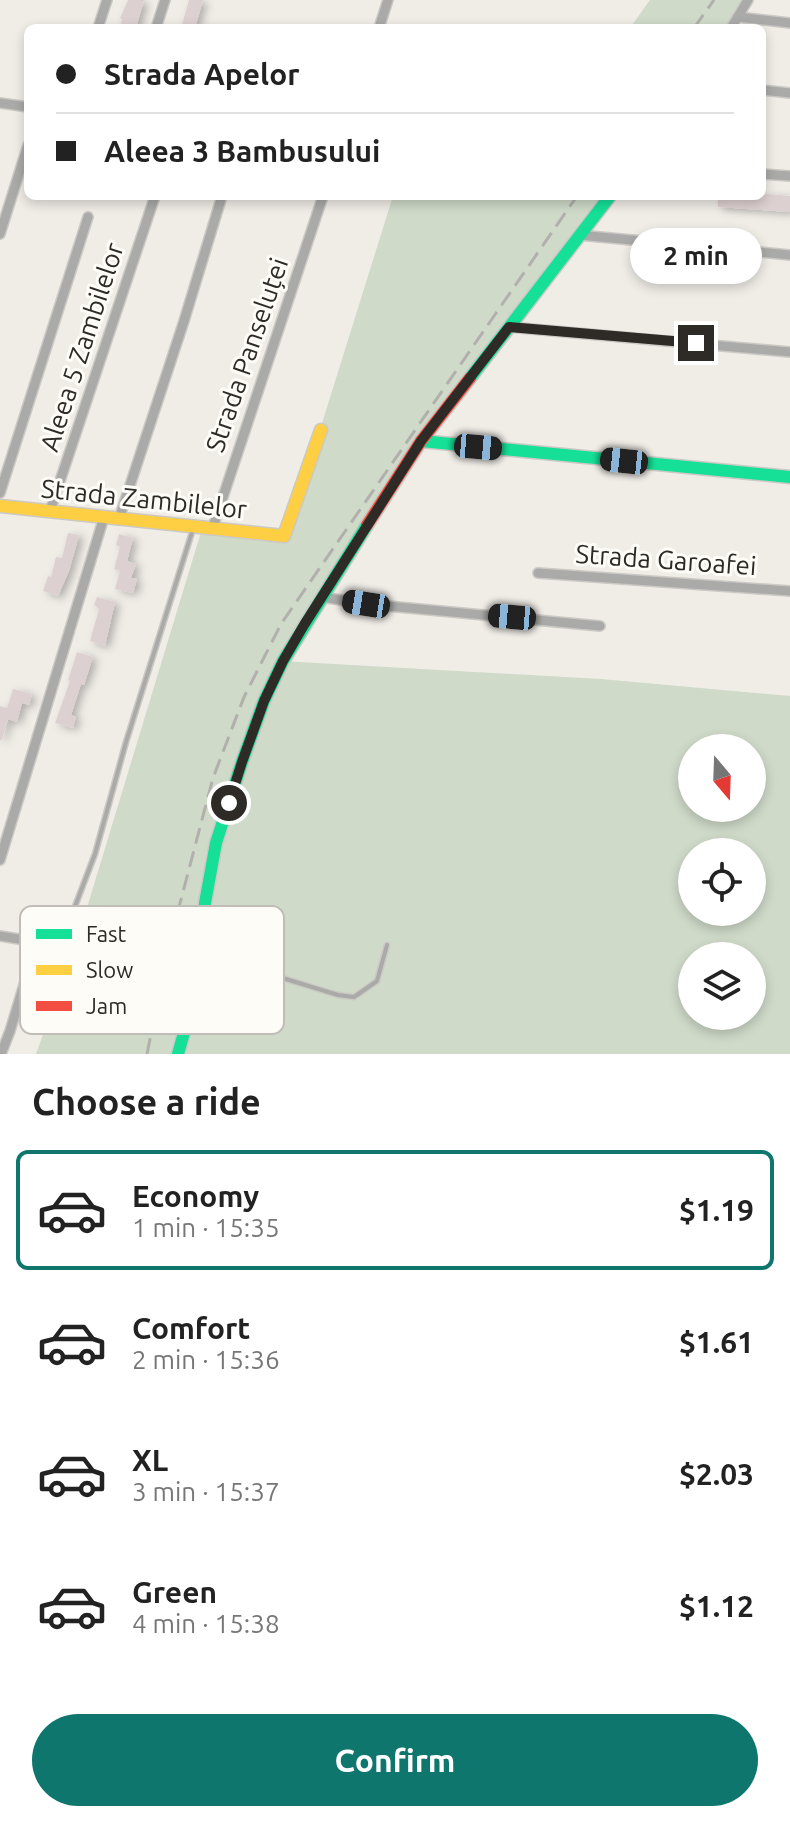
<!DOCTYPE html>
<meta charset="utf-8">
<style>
body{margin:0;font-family:Ubuntu,sans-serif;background:#f2f2f2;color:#222;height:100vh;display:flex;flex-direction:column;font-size:30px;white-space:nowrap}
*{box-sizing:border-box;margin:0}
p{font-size:26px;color:#767676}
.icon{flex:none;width:44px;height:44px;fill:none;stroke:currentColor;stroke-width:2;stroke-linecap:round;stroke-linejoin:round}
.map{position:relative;height:1054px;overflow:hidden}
.sheet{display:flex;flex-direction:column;background:#fff;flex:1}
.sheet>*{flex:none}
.banner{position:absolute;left:24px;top:24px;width:742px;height:176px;border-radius:12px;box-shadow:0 4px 12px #0003;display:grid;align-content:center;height:176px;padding:0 32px;background:#fff}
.needle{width:52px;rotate:161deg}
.tools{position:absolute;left:678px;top:734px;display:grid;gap:16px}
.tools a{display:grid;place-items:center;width:88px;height:88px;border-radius:50%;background:#fff;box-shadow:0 4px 12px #0003;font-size:40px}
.end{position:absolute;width:36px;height:36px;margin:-18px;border:10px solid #2e2b27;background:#fff;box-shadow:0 0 0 4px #fff}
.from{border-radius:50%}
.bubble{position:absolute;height:56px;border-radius:28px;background:#fff;box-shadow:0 4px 12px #0003;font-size:26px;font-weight:600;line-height:56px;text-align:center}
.car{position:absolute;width:24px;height:48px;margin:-24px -12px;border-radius:10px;box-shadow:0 0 6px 2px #0007;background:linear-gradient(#222 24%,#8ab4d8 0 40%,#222 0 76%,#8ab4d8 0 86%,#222 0)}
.banner b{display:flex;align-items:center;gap:28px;height:76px;font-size:30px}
.banner b+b{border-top:2px solid #e0e0e0}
.banner i{width:20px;height:20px;background:#222}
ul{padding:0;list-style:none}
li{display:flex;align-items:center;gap:24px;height:120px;margin:0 16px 12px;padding:0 16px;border:4px solid transparent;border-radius:12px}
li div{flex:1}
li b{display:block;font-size:30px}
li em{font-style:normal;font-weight:600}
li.active{border-color:#0f766e}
li>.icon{width:72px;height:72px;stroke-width:1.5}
h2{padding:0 32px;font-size:36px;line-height:96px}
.button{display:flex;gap:16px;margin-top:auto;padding:16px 32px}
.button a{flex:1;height:92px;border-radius:48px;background:#0f766e;color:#fff;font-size:32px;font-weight:600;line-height:92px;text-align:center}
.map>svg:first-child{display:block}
.green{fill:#cfdac9;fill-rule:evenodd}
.building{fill:#ddd0d1;filter:url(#shadow)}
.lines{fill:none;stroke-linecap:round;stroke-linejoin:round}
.lane-casing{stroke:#ccc9c5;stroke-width:7}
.street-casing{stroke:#ccc9c5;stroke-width:12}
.fast-casing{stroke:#ccc9c5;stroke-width:15}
.slow-casing{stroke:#ccc9c5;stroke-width:15}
.jam-casing{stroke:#ccc9c5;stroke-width:15}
.lane{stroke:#aaaaa8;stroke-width:4}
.street{stroke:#aaaaa8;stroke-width:9}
.fast{stroke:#16e098;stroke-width:12}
.slow{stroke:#ffcf43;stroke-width:12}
.jam{stroke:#f24e42;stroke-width:12}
.rail{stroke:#b1b0ac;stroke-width:3;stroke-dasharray:16 8;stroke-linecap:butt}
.route{stroke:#2e2b27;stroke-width:10}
.labels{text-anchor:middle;stroke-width:6;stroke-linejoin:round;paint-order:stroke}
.street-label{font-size:26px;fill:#2e2b27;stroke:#fefcf7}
.key{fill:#fefcf7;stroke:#c0bdb9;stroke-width:2}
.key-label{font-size:22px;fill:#2e2b27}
</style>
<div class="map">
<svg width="790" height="1054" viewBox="0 0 790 1054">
<defs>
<filter id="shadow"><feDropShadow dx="4.5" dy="2.5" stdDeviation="4" flood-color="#0004"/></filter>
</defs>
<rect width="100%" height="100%" fill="#f0ede7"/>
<g class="green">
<path d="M650,0h95l-20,28h-95z"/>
<path d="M393,196h209l-204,270 -117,195 320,18 189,17v358h-754l43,-120 122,-402h87zM692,748h60v60h-60zM692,852h60v60h-60zM692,956h60v60h-60z"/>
</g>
<g class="building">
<path d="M128,0h16l-8,28h-16l2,-9 -2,-1z"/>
<path d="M189,0h14l-8,28h-14z"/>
<path d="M765,194l25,2v16l-72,-5v-11h46z"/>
<path d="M68,533l11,2 -10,36 -11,25 -15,-5 5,-15 3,1 5,-20 6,1z"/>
<path d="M119,534l14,4 -6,23 9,3 -5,14 6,1 -4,14 -18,-4 5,-18 -6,-2 6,-22 -4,-2z"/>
<path d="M97,597l18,5 -10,44 -15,-5 9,-32 -5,-4z"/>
<path d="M77,652l16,5 -9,28 -3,-1 -10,31 5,2 -3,11 -18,-5 15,-42 -2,-1z"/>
<path d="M13,689l19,5 -3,11 -7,-2 -5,19 -9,-3 -6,21h-2v-34l7,2z"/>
</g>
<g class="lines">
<defs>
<g id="lane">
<path d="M61,943l34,-89 31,-112 67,-213"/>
<path d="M210,965l66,11 62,19 16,2 23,-16 10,-36"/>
</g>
<g id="street">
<path d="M738,17l52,6"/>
<path d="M98,28l9,-28"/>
<path d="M156,28l9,-28"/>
<path d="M379,28l9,-28"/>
<path d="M731,28l17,-28"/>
<path d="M762,90l28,3"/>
<path d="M0,103l28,4"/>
<path d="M762,174l28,2"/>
<path d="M0,234l28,-89"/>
<path d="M579,235l211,20"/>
<path d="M509,327l281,25"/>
<path d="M0,493l88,-276"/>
<path d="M50,511l105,-315"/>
<path d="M119,519l65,-198 38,-125"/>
<path d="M213,527l110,-331"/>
<path d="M538,573l252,18"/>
<path d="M322,597l44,7 234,22"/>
<path d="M0,860l104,-343"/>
<path d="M0,936l37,6 24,1 48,-7 69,10 25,1"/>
<path d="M1,1054l9,-23 27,-89"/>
</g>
<g id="fast">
<path d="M470,378l140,-182"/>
<path d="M421,441l369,36"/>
<path d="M178,1054l13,-46 14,-32 2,-12 -4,-17 2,-44 11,-60 26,-81 22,-61 19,-40 84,-136"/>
</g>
<path id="slow" d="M0,506l284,30 37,-106"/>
<path id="jam" d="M367,525l54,-84 49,-63"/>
</defs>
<use href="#lane" class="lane-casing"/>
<use href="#street" class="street-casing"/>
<use href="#fast" class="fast-casing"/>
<use href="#slow" class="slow-casing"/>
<use href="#jam" class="jam-casing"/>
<use href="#lane" class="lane"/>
<use href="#street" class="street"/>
<use href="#fast" class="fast"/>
<use href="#slow" class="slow"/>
<use href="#jam" class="jam"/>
<g class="rail">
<path d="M694,28l20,-28"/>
<path d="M147,1054l22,-109 44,-167 31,-81 37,-73 296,-428"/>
</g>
</g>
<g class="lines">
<path class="route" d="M229,803l13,-41 22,-61 19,-40 21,-36 117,-184 88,-114 187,16"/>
</g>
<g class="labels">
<g class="street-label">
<text transform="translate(82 347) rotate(-72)" y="9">Aleea 5 Zambilelor</text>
<text transform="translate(247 355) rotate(-71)" y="9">Strada Panseluței</text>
<text transform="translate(144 499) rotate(6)" y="9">Strada Zambilelor</text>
<text transform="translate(666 560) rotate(4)" y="9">Strada Garoafei</text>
</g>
</g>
<rect x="20" y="906" width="264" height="128" rx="12" class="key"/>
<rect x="36" y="929" width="36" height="10" fill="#16e098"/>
<rect x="36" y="965" width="36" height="10" fill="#ffcf43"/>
<rect x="36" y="1001" width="36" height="10" fill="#f24e42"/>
<g class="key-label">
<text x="86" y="942">Fast</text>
<text x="86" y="978">Slow</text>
<text x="86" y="1014">Jam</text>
</g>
</svg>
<div class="tools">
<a><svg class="needle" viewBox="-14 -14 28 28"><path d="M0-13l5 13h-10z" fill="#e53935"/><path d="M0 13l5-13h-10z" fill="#767676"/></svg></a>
<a><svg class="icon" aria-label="locate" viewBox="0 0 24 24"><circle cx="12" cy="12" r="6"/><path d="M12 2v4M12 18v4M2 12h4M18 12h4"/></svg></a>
<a><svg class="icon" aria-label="layers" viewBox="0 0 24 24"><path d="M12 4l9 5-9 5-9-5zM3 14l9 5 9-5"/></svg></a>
</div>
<i class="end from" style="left:229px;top:803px"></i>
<i class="end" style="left:696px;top:343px"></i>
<div class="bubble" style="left:630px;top:228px;width:132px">2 min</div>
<i class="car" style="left:478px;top:447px;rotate:95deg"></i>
<i class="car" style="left:624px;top:461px;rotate:276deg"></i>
<i class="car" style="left:366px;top:604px;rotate:279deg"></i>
<i class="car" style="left:512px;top:617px;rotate:275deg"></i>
<div class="banner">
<b><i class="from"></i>Strada Apelor</b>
<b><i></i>Aleea 3 Bambusului</b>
</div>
</div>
<section class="sheet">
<h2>Choose a ride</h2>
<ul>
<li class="active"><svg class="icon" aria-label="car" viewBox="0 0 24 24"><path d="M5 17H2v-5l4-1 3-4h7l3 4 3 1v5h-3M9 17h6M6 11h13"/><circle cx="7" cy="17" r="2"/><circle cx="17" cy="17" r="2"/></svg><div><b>Economy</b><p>1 min · 15:35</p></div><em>$1.19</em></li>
<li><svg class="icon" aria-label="car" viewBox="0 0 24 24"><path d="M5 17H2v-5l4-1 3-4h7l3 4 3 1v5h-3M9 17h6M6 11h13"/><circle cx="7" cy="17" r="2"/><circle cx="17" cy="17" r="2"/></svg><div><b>Comfort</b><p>2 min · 15:36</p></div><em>$1.61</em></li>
<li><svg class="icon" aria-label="car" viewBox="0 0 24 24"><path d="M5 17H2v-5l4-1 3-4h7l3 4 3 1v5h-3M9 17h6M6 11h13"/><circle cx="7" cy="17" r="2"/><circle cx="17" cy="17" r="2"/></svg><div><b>XL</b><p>3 min · 15:37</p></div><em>$2.03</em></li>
<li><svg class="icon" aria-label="car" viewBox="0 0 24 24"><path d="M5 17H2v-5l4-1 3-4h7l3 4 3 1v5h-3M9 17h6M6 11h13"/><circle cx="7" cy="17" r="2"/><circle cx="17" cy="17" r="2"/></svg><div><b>Green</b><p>4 min · 15:38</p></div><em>$1.12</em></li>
</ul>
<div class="button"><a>Confirm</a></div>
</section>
